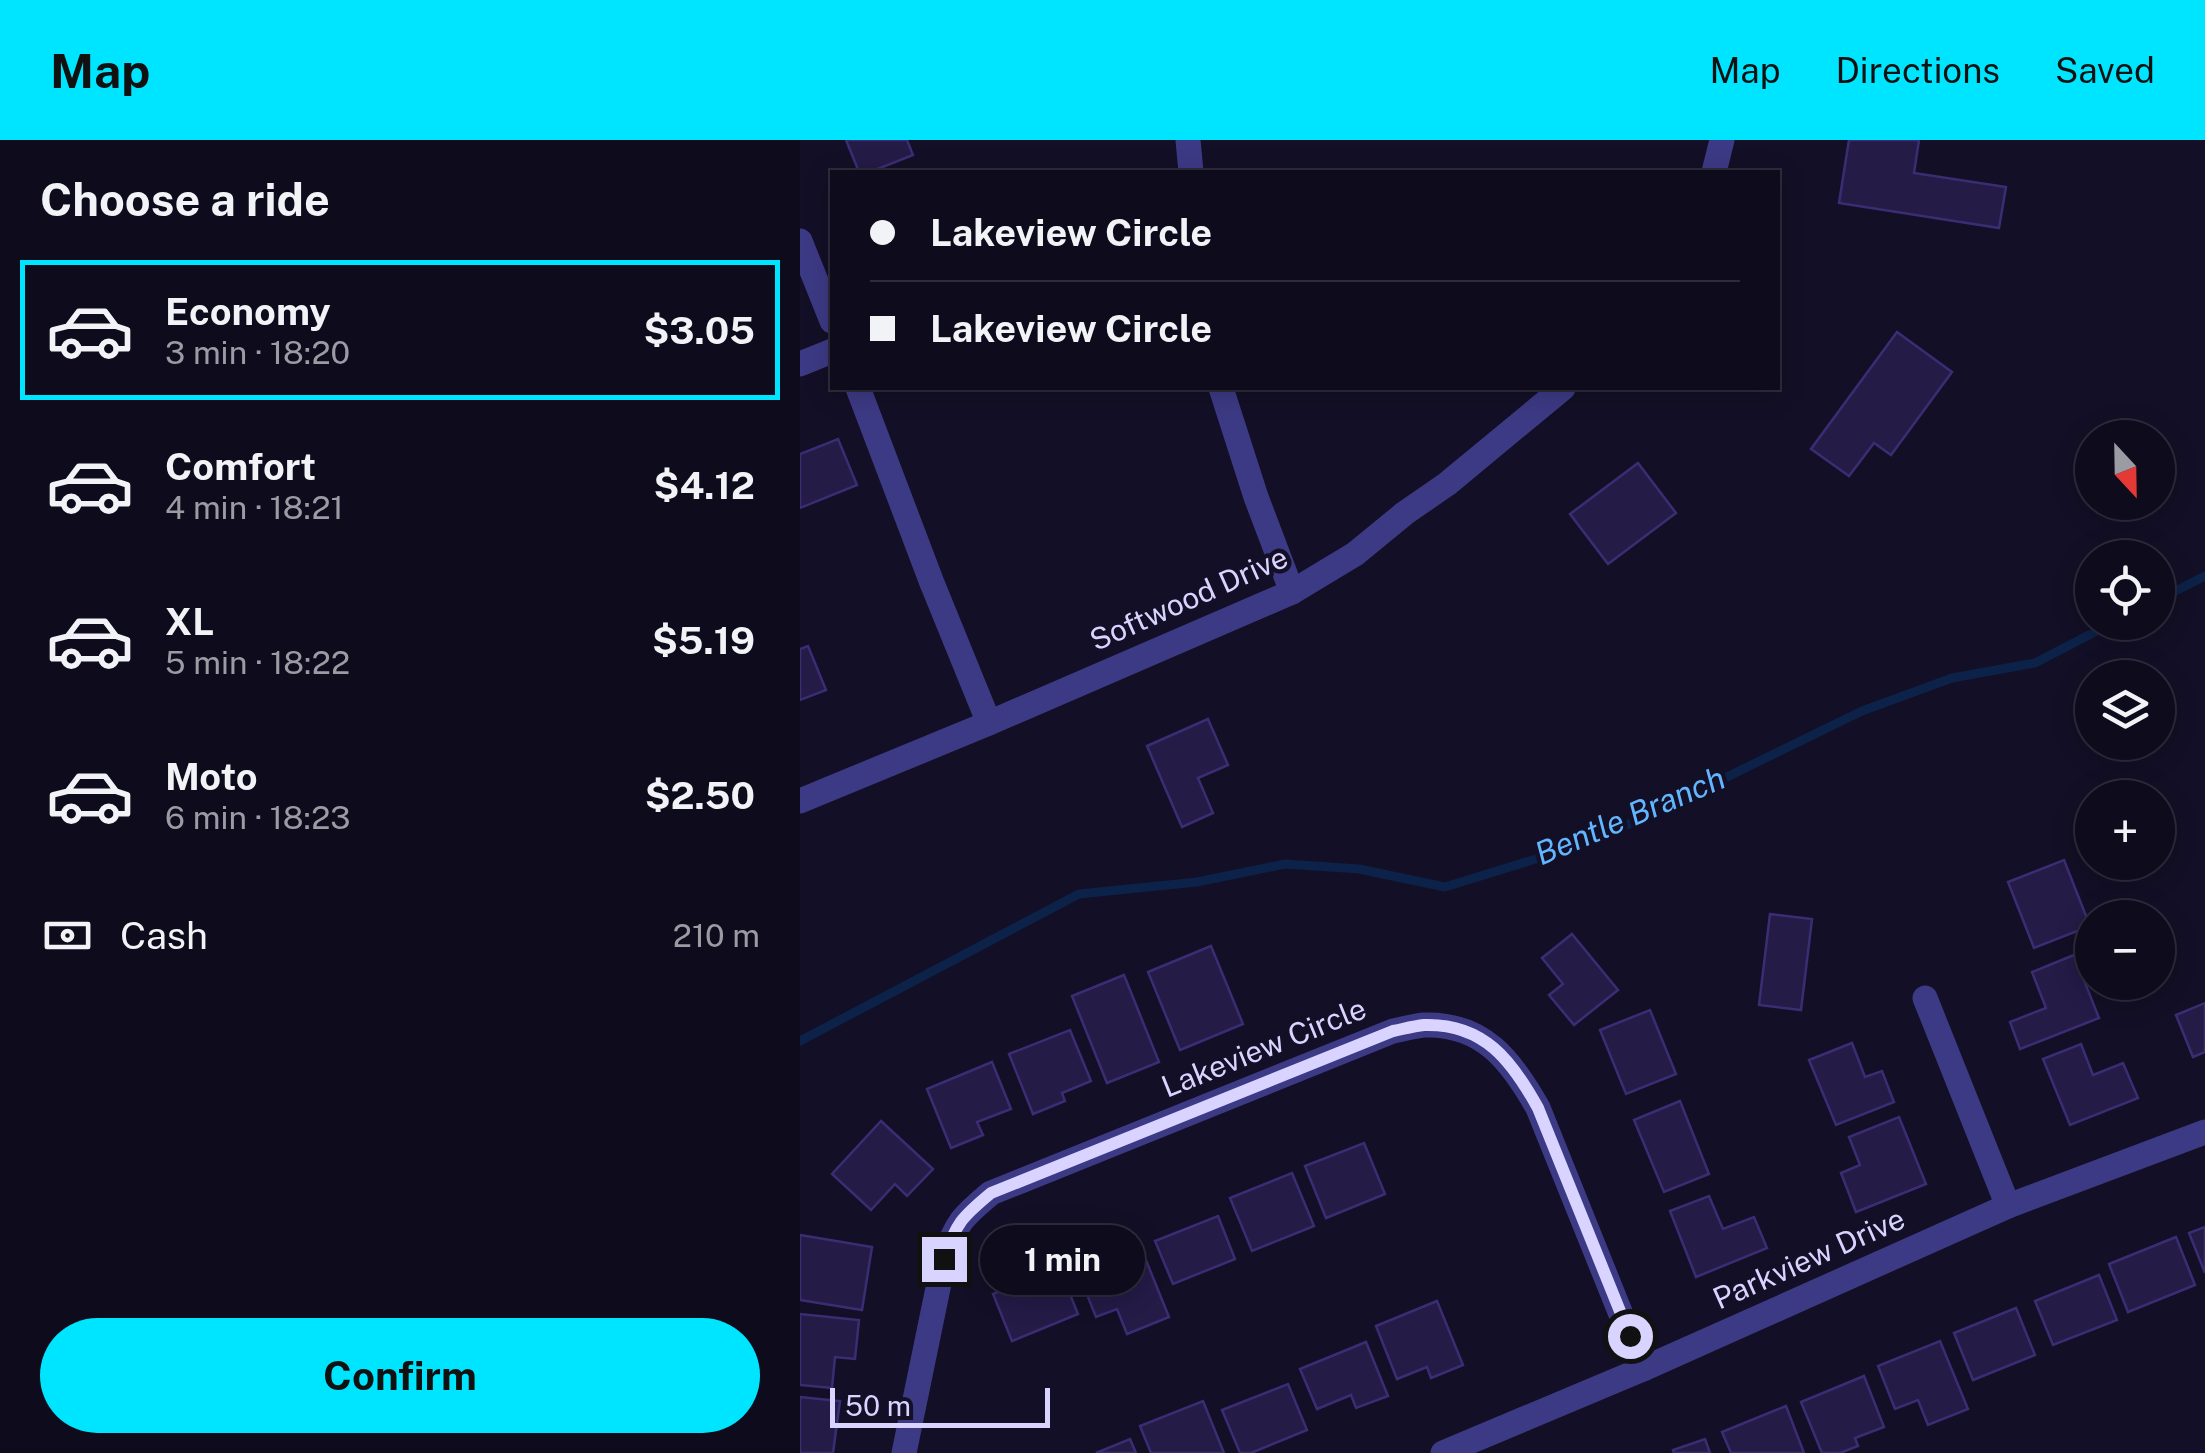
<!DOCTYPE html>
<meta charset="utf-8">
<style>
body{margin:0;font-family:"Public Sans",sans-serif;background:#171425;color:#f1f3f6;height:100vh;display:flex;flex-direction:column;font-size:38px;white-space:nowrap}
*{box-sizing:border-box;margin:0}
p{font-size:32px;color:#9b9ba3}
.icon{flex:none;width:55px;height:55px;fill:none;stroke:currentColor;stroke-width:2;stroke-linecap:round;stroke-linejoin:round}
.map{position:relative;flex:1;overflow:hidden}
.side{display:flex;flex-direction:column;background:#0e0b1c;width:800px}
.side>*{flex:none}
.guide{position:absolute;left:30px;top:30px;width:950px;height:220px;border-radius:0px;box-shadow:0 5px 25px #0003,0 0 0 2px #2e2b3b;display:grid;align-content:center;height:220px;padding:0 40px;background:#0e0b1c}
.needle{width:65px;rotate:158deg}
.controls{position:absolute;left:1275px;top:280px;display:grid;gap:20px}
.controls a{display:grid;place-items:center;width:100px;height:100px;border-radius:50%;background:#0e0b1c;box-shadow:0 5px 25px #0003,0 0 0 2px #2e2b3b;font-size:50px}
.scale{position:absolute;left:30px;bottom:25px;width:220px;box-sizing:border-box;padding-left:10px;border:5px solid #d9d4ff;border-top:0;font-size:28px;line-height:35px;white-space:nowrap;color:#d9d4ff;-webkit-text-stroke:8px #130f26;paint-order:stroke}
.end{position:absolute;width:45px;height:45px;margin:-22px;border:12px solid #d9d4ff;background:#111;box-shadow:0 0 0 5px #111}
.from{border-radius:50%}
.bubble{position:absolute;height:70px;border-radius:35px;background:#0e0b1c;box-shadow:0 5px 25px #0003,0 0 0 2px #2e2b3b;font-size:32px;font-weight:700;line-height:70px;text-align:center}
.guide b{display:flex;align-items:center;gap:35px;height:95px;font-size:38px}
.guide b+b{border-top:2px solid #2e2b3b}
.guide i{width:25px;height:25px;background:#f1f3f6}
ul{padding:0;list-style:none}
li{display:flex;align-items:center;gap:30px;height:140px;margin:0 20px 15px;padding:0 20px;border:5px solid transparent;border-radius:0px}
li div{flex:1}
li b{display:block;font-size:38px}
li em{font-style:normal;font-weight:700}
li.selected{border-color:#00e5ff}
li>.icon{width:90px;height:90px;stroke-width:1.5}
h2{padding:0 40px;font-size:45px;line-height:120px}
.pay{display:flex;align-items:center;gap:25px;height:110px;padding:0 40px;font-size:38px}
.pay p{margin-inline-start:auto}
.cta{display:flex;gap:20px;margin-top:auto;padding:20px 40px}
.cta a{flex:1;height:115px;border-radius:60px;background:#00e5ff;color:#111;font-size:40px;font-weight:700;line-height:115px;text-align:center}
header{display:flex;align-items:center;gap:60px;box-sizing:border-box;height:140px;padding:0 50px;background:#00e5ff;color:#111}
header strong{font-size:48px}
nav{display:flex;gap:55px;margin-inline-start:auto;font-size:35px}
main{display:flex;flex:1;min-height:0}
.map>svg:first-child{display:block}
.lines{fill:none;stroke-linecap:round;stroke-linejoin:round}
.stream{stroke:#0c2248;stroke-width:9}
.building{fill:#241b47;stroke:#3b2d73;stroke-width:2.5}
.minor{stroke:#3d3a85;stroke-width:25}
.route{stroke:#d9d4ff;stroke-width:12}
.labels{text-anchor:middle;stroke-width:9;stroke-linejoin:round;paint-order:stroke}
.street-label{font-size:30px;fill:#d9d4ff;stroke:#130f26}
.water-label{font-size:32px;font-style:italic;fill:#62b6ff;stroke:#130f26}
</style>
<header>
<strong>Map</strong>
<nav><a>Map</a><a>Directions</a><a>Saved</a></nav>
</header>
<main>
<section class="side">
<h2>Choose a ride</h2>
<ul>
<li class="selected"><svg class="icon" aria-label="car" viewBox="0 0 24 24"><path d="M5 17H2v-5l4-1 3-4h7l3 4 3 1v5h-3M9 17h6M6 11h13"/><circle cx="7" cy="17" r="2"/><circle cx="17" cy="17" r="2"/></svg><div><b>Economy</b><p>3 min · 18:20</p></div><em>$3.05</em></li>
<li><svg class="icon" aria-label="car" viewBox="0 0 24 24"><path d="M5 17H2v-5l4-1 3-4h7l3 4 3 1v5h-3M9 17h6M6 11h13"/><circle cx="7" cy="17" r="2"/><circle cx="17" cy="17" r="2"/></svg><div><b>Comfort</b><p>4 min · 18:21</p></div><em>$4.12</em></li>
<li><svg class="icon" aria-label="car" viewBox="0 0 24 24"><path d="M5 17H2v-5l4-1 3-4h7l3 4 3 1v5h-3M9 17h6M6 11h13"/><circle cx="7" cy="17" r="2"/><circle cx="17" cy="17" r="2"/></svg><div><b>XL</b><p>5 min · 18:22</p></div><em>$5.19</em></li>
<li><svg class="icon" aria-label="car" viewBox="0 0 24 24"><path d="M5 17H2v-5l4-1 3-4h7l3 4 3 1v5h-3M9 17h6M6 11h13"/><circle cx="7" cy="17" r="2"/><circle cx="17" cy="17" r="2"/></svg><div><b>Moto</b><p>6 min · 18:23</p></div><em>$2.50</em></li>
</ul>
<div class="pay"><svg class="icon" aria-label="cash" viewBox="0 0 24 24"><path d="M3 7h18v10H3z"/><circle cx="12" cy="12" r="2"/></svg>Cash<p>210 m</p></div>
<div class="cta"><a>Confirm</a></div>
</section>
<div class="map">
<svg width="1405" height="1313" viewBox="0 0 1405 1313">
<rect width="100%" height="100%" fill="#130f26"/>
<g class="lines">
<g class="stream">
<path d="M1358,460l47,-24"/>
<path d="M0,901l279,-147 118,-12 88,-18 74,5 86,18 133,-41 67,-29 217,-106 90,-33 83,-15 79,-41"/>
</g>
</g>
<g class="building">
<path d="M46,0h61l6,15 -43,17h-11z"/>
<path d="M1049,0h70l-5,33 92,14 -7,41 -160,-25z"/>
<path d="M1097,192l55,40 -61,83 -17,-12 -25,33 -38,-27z"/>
<path d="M38,299l19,46 -57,23v-54z"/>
<path d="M838,323l38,50 -68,51 -38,-50z"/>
<path d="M8,506l18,44 -26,10v-51z"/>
<path d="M408,579l20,46 -30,13 15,35 -31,14 -35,-81z"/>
<path d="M1264,720l26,66 -56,22 -26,-66z"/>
<path d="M970,774l42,5 -11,91 -42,-5z"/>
<path d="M772,794l46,56 -44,35 -25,-30 14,-11 -21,-26z"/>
<path d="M411,806l32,78 -63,26 -32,-78z"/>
<path d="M1274,815l25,63 -79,31 -10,-27 36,-14 -14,-36z"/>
<path d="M324,835l35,87 -52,21 -35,-87z"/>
<path d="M1405,863v49l-12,5 -17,-42z"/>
<path d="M850,870l26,64 -50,20 -26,-64z"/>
<path d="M270,890l21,51 -29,12 3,8 -32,13 -24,-60z"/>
<path d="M1052,903l13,34 17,-6 12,31 -58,23 -27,-65z"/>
<path d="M1281,904l12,31 30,-12 15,35 -68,27 -27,-66z"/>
<path d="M192,922l19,47 -34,13 6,13 -32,13 -24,-59z"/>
<path d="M880,961l29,73 -45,18 -30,-72z"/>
<path d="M1099,977l27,67 -70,28 -15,-39 19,-8 -11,-28z"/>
<path d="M81,981l52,48 -26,27 -12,-12 -24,26 -39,-36z"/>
<path d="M564,1003l21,51 -59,24 -21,-52z"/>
<path d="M492,1033l22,53 -62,25 -22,-53z"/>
<path d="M909,1056l14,33 31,-12 13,31 -71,29 -26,-66z"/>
<path d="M418,1076l17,43 -62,25 -18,-43z"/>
<path d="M1405,1087v46l-16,-40z"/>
<path d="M0,1095l72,12 -10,63 -62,-10z"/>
<path d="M1376,1097l19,48 -67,27 -19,-48z"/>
<path d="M337,1098l32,79 -42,17 -10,-25 -21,8 -17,-42 32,-13 -5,-12z"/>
<path d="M259,1127l19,47 -66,27 -19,-47z"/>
<path d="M1299,1135l18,45 -64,25 -18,-44z"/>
<path d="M637,1161l26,64 -32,13 -4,-11 -30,12 -21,-53z"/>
<path d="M1216,1168l19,47 -62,25 -19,-47z"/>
<path d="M0,1174l59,6 -4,39 -20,-2 -3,31 -32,-3z"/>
<path d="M1140,1201l28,68 -40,16 -10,-25 -23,9 -17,-43z"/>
<path d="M566,1202l22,54 -32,12 -5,-13 -34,14 -17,-40z"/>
<path d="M1064,1236l20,51 -29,11 3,8 -18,7h-18l-21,-51z"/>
<path d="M488,1244l19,46 -56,23h-11l-18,-43z"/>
<path d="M0,1257l40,4 -7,52h-33z"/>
<path d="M403,1261l21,52h-73l-11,-27z"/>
<path d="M986,1266l18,47h-73l-9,-21z"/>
<path d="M330,1299l6,14h-40z"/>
<path d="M905,1299l5,14h-36l-1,-3z"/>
</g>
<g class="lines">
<g class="minor">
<path d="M388,0l3,32"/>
<path d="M914,32l8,-32"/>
<path d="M0,101l32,80"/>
<path d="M0,224l32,-13"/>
<path d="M58,248l74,195 57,140"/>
<path d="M421,248l35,109 36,95"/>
<path d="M0,661l189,-78 303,-131 63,-38 50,-41 42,-29 116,-96"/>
<path d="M1125,858l83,208"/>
<path d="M104,1313l40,-194c12,-36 18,-42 47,-66l402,-162c10,-2 21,-5 31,-6 60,-2 88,37 114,83l105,261"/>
<path d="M643,1313l200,-84 365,-163 197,-74"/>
</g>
</g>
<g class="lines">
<path class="route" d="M144,1119c12,-36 18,-42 47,-66l402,-162c10,-2 21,-5 31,-6 60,-2 88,36 114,83l92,228"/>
</g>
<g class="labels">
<g class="street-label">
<text transform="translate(389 459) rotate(-24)" y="10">Softwood Drive</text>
<text transform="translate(464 908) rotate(-22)" y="10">Lakeview Circle</text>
<text transform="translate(1009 1119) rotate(-24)" y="10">Parkview Drive</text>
</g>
<g class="water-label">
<text transform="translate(830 676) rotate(-23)" y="11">Bentle Branch</text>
</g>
</g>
</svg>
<div class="controls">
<a><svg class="needle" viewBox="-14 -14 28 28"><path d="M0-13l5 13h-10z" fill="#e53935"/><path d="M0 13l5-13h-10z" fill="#9b9ba3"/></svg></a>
<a><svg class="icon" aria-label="locate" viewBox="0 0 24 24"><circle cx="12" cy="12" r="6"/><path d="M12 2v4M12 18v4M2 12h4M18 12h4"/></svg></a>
<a><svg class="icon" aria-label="layers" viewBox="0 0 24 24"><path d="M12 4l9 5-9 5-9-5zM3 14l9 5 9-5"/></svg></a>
<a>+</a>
<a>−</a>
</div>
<div class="scale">50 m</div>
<i class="end from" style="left:830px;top:1196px"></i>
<i class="end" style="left:144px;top:1119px"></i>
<div class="bubble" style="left:180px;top:1085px;width:165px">1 min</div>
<div class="guide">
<b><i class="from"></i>Lakeview Circle</b>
<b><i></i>Lakeview Circle</b>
</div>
</div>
</main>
